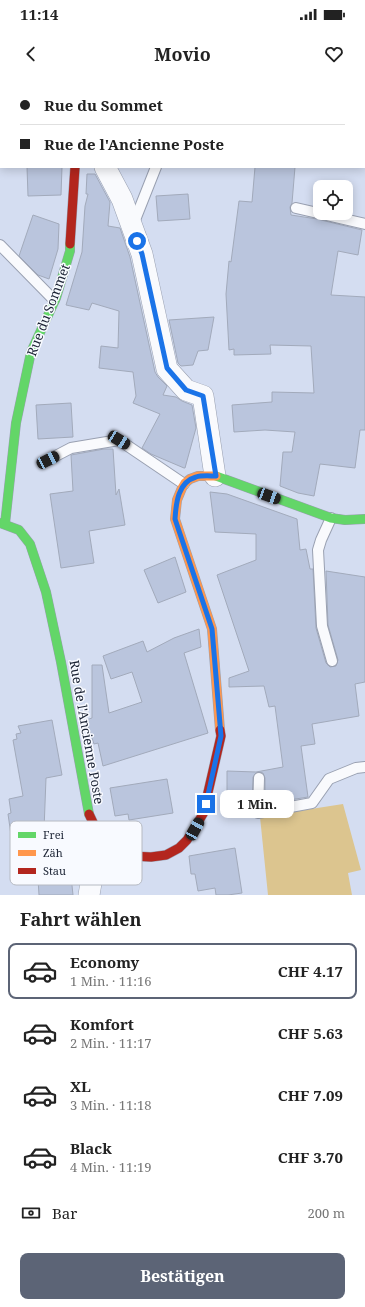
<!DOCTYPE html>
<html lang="de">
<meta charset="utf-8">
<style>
body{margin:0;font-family:"Noto Serif",serif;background:#f2f2f2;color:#222;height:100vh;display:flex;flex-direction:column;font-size:15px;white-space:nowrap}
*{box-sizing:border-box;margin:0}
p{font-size:13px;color:#767676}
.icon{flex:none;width:22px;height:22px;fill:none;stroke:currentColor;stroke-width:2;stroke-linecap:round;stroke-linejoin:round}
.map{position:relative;height:815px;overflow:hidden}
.panel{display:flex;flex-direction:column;background:#fff;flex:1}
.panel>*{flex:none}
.top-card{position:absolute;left:0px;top:0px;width:365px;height:88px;box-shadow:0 2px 10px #0003;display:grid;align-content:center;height:88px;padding:0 20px;background:#fff}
.buttons{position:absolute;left:313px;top:100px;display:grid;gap:8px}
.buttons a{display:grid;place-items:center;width:40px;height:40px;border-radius:8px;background:#fff;box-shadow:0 2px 10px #0003;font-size:20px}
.end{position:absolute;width:18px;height:18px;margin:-9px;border:5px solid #1a73e8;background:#fff;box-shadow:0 0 0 2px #fff}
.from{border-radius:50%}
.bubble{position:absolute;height:28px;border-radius:8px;background:#fff;box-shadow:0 2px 10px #0003;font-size:13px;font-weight:700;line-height:28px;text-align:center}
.car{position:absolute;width:12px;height:24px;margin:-12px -6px;border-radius:5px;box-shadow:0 0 3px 1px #0007;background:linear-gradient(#222 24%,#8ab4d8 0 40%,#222 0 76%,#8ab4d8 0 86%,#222 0)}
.top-card b{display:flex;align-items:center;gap:14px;height:38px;font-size:15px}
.top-card b+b{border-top:1px solid #e0e0e0}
.top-card i{width:10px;height:10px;background:#222}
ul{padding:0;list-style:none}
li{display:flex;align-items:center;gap:12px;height:56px;margin:0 8px 6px;padding:0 12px;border:2px solid transparent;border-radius:8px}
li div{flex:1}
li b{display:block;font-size:15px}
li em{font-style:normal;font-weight:700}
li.active{border-color:#5c6476}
li>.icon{width:36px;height:36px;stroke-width:1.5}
h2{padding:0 20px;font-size:18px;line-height:48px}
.pay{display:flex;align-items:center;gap:10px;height:44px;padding:0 20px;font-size:15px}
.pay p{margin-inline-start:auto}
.action{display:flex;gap:8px;margin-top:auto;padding:8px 20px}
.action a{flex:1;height:46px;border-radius:8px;background:#5c6476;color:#fff;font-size:16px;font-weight:700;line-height:46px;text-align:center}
.status{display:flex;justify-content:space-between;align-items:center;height:28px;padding:0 20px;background:#fff;direction:ltr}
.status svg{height:11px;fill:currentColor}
header{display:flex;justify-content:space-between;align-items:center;height:52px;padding:0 20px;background:#fff;font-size:18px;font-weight:700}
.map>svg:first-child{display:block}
.garden{fill:#dcc58f}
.building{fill:#bac5dd;stroke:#a2aabb}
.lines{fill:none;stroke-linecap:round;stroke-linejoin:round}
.lane-casing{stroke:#99a0b1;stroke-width:12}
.street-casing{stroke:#99a0b1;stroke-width:22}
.fast-casing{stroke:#99a0b1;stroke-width:10}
.slow-casing{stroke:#99a0b1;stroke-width:10}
.jam-casing{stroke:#99a0b1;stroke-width:10}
.lane{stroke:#f9fafd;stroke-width:10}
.street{stroke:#f9fafd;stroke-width:21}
.fast{stroke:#63d668;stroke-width:9}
.slow{stroke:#ff974d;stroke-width:9}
.jam{stroke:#b3261e;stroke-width:9}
.route{stroke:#1a73e8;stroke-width:5}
.labels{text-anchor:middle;stroke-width:3;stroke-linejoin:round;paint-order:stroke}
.street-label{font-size:13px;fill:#1b2334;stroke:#f8faff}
.key{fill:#f8faff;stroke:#b6bac2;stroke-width:1}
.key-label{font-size:11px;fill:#1b2334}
</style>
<div class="status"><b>11:14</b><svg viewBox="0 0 49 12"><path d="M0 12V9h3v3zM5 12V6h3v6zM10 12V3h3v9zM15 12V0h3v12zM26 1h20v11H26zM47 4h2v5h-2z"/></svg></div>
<header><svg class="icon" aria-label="back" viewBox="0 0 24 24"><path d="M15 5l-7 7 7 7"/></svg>Movio<svg class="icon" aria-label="heart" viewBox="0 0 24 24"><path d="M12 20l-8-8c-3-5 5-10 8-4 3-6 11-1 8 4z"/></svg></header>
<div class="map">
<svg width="365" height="815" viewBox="0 0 365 815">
<rect width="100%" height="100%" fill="#d4ddf1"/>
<path class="garden" d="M343,724l18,66 -13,3 4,22h-84l-8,-78z"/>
<g class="building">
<path d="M27,87h35l-1,28 -33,1z"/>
<path d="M255,87h40l-3,36 -2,4 1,8 26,4 45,11 -4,25 -20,-4 -7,44 34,2v133h-5l-5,38 -35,-4 -6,32 -16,-3 -18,-7 3,-34h9l3,-20 -30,-2 -31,2 -2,-27 40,-3v-10l42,1 -3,-47 -41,-1 1,9 -37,1v-6l-5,1 -3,-56 3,-33 2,1 8,-61 13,1z"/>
<path d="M87,94h8l15,28 -2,24 12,2 10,29 25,115 3,5 9,9 -4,9 13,2 6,4 10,4 4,23 -11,40h-1l-33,-14 -9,-6 18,-34 -27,-11 3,-7 -3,-24 -34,-4 2,-22 17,2 1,-37 -27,-8 -3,7 -23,-5 16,-53 3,-46 3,-12h-2z"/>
<path d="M188,114l2,25 -32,2 -2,-25z"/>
<path d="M33,135l26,9 -1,25 -9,30 -11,-4 -19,-19z"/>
<path d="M214,237l-6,33 -10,1 -5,14 -12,1 -3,-3 -9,-43z"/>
<path d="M71,323l2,34 -35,2 -2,-34z"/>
<path d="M104,369h9l3,46 3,-6 6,36 -36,6 5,32 -33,5 -11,-74 23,-3 -2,-36z"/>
<path d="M210,412l17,2 70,25 3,31 6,-1 4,20h3l3,59 10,35 4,4 6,-1 2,-6 -10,-35 -2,-54 39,6v105l-10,2 4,32 -47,8 3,20 -14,2 7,51 -43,7v-26l-2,-5 -4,-1 -3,1 -3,4 -1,27h-25v-33l29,1 27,-5 -8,-61 -6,1 -5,-21 -35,1v-9l20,-7 -32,-96 39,-15v-26l-41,-2z"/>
<path d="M175,477l11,35 -28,11 -14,-33z"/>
<path d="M199,549l2,18 -17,6 24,80 -105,33 -5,-23 -4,1 -8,-24 6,-2v-53h10l7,48 33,-11 -10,-30 -21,7 -8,-23 40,-15 4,11 27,-14z"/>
<path d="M52,640l10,55 -16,3 -3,78 -24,4 -2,-12 -4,1 -5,-35 3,-1 -2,-14 14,-3 -10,-56 4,-1 -1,-5 5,-1 -3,-7z"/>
<path d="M167,699l6,34 -44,7 -1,-6 -13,2 -5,-28z"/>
<path d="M235,768l7,45 -14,2h-12l-1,-7 -17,3 -3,-17h-4l-2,-18z"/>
<path d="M71,796l2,19h-34l-1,-16z"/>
</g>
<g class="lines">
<defs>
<g id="lane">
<path d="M193,1v-1"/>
<path d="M364,23l1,1"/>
<path d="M296,128l69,16"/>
<path d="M133,145l23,-58"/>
<path d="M0,165l54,55"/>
<path d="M48,380l23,-12 48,-8 65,44"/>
<path d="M331,438l-10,22 -3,10 4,76 10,35"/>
<path d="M259,698l-1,35 54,-10 17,-24 27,-11 9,-1"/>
</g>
<g id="street">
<path d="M69,0v1"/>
<path d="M105,87l17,32 20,55 25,115 19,21 17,6 12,80"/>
<path d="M89,815l4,-24 15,-28"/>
</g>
<g id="fast">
<path d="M216,396l115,42 14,2 20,-1"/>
<path d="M0,443l19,7 11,14 16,48 15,70 28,152"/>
<path d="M5,444l11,-101 15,-71 25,-54 14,-47v-7"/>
</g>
<path id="slow" d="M216,396h-18l-8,3 -5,4 -3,5 -5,12 -2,19 37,110 8,101"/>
<g id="jam">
<path d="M70,164l5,-77"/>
<path d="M89,734l8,17 16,17 19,8 19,1 15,-2 13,-7 8,-8 16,-26 18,-78 -1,-6"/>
</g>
</defs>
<use href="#lane" class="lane-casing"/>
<use href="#street" class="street-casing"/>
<use href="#fast" class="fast-casing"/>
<use href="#slow" class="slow-casing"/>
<use href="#jam" class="jam-casing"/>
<use href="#lane" class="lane"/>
<use href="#street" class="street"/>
<use href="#fast" class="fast"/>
<use href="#slow" class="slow"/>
<use href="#jam" class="jam"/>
</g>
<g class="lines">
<path class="route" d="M137,161l5,13 25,114 19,22 17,6 13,80c-6,0 -14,-1 -20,1 -18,5 -20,26 -21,42l37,110 9,107 -15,68"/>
</g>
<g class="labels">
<g class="street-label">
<text transform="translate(48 230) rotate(-69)" y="5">Rue du Sommet</text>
<text transform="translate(87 652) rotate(80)" y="5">Rue de l'Ancienne Poste</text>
</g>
</g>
<rect x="10" y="741" width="132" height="64" rx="6" class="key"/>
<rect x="18" y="752" width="18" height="6" fill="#63d668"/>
<rect x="18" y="770" width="18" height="6" fill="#ff974d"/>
<rect x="18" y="788" width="18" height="6" fill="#b3261e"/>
<g class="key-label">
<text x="43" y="759">Frei</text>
<text x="43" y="777">Zäh</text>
<text x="43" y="795">Stau</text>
</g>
</svg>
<div class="buttons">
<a><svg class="icon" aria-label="locate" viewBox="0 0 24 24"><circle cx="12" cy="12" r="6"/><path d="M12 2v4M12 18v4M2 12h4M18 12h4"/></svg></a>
</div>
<i class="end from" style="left:137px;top:161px"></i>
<i class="end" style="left:206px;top:724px"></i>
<div class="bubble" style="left:220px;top:710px;width:74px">1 Min.</div>
<i class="car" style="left:119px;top:360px;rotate:122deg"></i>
<i class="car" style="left:48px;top:380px;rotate:63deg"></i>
<i class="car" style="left:269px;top:416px;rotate:110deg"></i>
<i class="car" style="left:195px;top:749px;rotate:29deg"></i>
<div class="top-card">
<b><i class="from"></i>Rue du Sommet</b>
<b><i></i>Rue de l'Ancienne Poste</b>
</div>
</div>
<section class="panel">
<h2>Fahrt wählen</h2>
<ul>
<li class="active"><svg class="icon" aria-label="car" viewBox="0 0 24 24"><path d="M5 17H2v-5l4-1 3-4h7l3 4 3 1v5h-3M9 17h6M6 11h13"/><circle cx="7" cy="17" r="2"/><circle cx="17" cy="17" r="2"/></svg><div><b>Economy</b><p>1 Min. · 11:16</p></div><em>CHF 4.17</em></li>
<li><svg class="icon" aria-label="car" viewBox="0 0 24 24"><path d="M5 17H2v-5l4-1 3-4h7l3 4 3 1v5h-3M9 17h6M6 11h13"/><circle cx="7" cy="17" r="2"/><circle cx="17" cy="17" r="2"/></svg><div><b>Komfort</b><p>2 Min. · 11:17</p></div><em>CHF 5.63</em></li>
<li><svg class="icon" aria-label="car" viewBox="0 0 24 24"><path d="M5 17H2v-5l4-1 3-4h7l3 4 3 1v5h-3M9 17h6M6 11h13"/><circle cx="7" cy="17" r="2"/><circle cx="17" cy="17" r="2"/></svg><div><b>XL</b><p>3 Min. · 11:18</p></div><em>CHF 7.09</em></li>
<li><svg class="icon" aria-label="car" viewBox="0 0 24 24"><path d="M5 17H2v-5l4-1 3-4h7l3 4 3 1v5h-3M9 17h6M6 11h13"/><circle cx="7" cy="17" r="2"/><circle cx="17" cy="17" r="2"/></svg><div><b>Black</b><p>4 Min. · 11:19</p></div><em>CHF 3.70</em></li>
</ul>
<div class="pay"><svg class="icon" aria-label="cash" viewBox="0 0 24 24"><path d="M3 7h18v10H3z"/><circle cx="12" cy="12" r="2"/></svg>Bar<p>200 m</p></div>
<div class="action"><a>Bestätigen</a></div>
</section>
